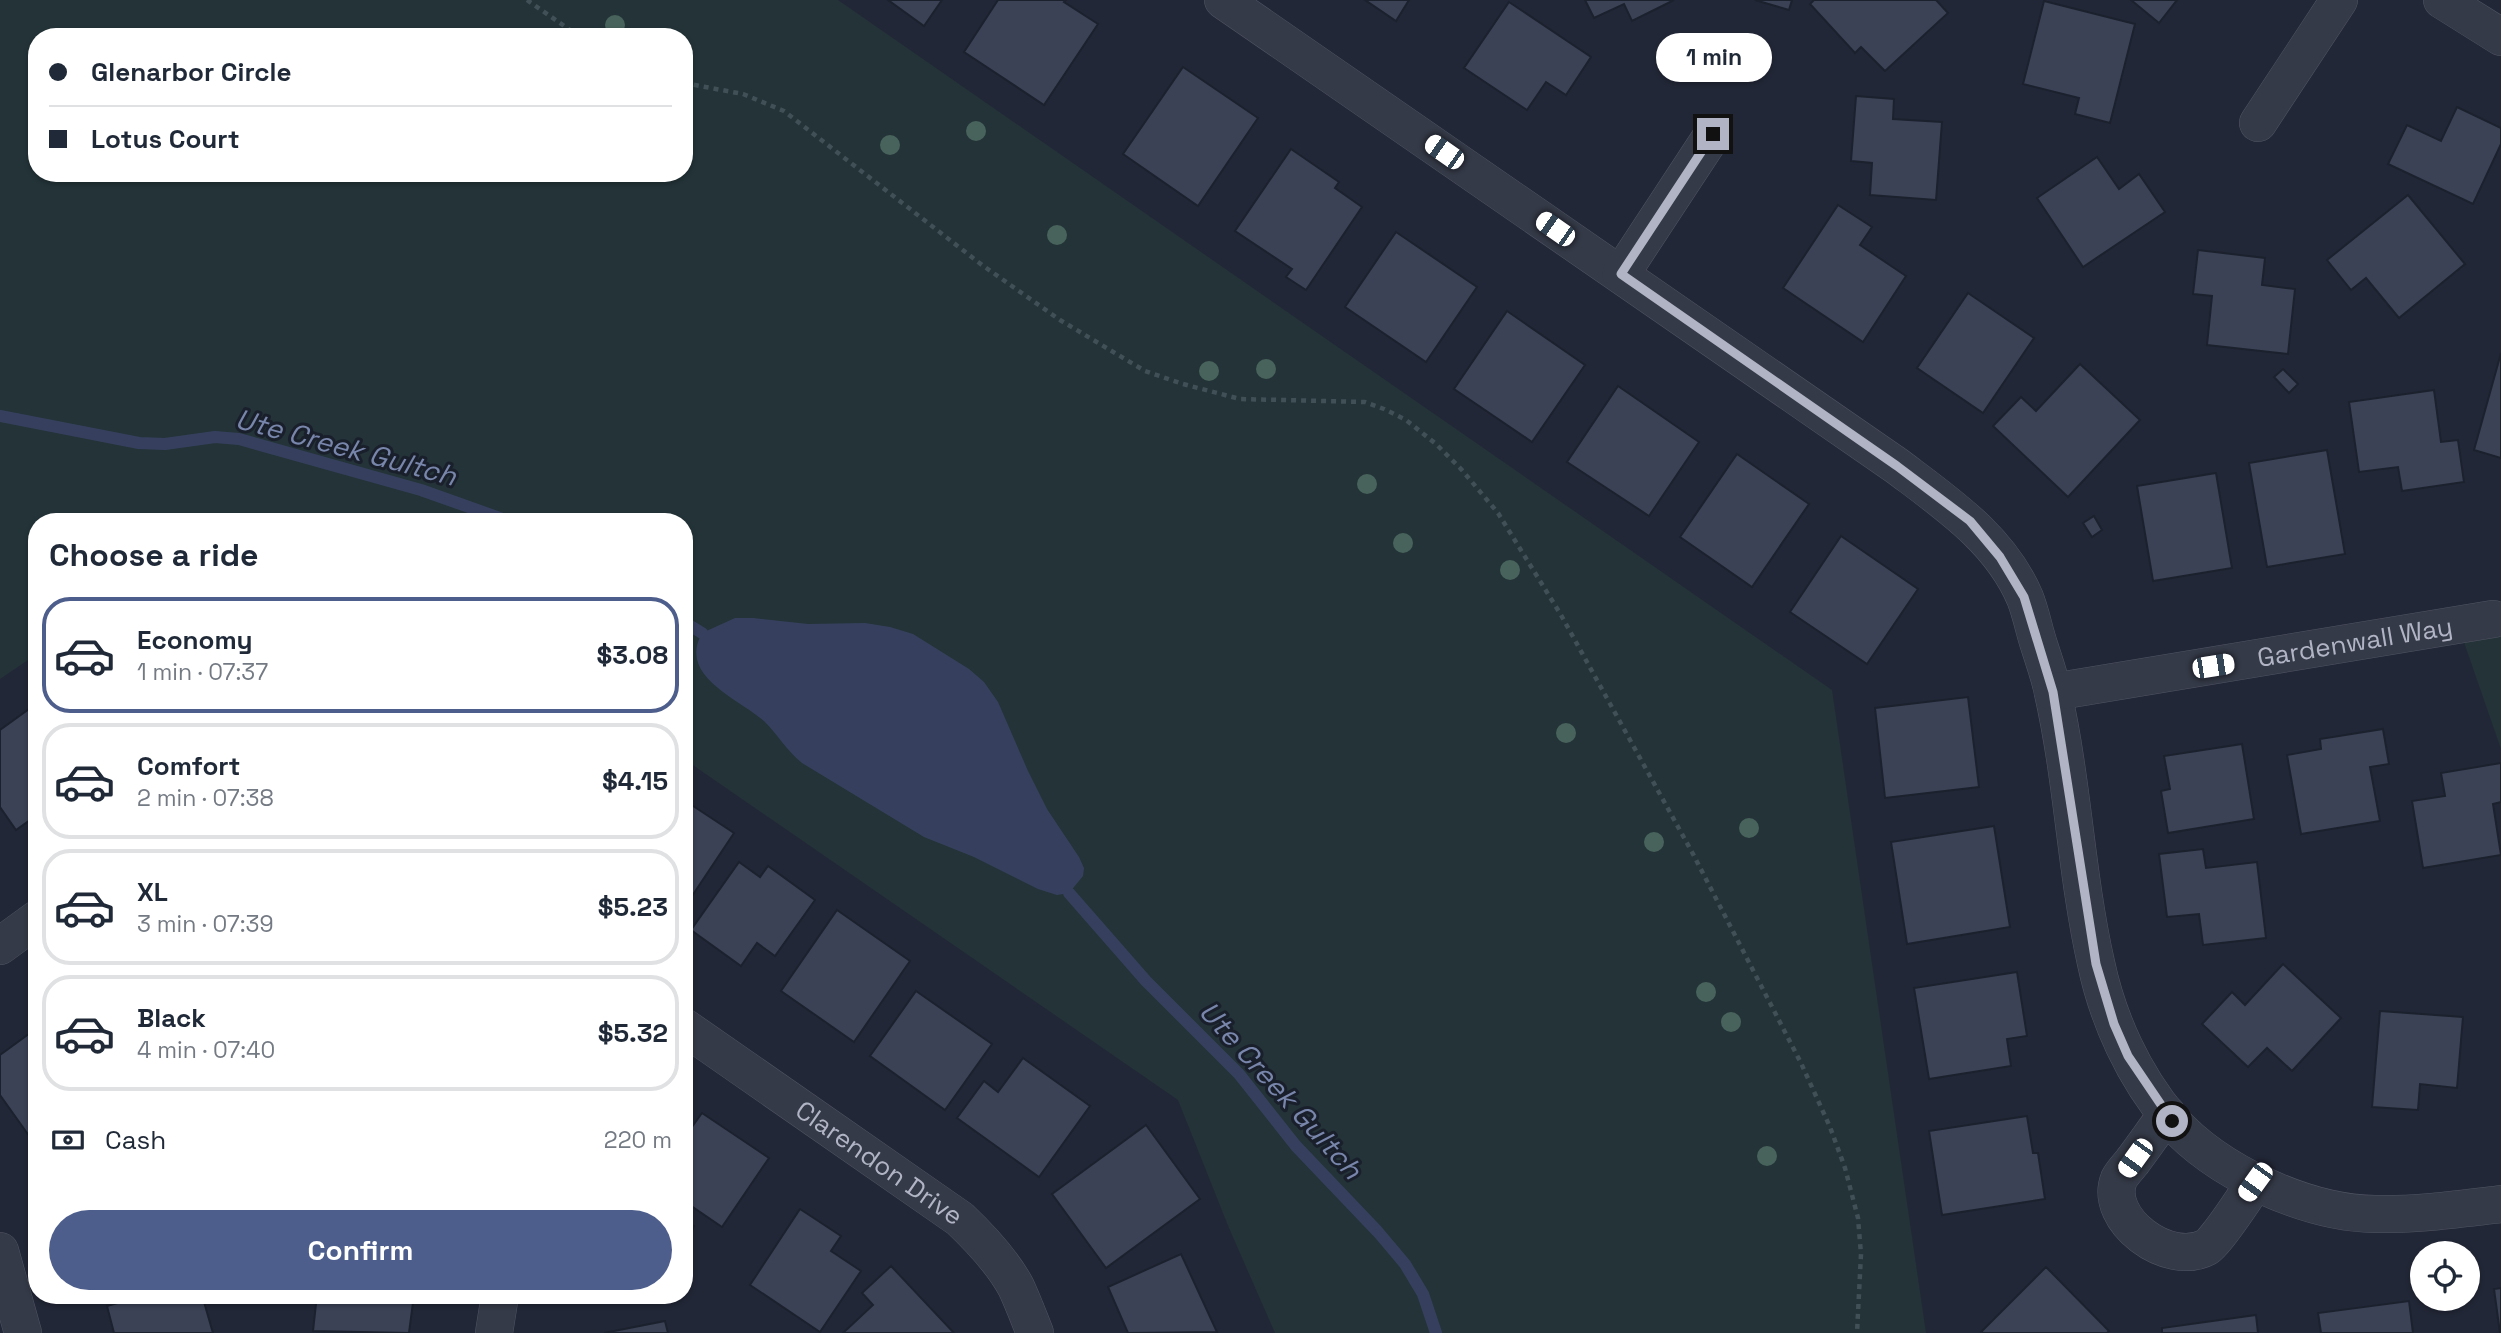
<!DOCTYPE html>
<meta charset="utf-8">
<style>
body{margin:0;font-family:"Space Grotesk",sans-serif;background:#f2f2f3;color:#1f2937;height:100vh;display:flex;flex-direction:column;font-size:26px;white-space:nowrap}
*{box-sizing:border-box;margin:0}
p{font-size:23px;color:#747a83}
.icon{flex:none;width:38px;height:38px;fill:none;stroke:currentColor;stroke-width:2;stroke-linecap:round;stroke-linejoin:round}
.map{position:relative;flex:1;overflow:hidden}
.side{position:absolute;left:28px;top:513px;width:665px;height:791px;display:flex;flex-direction:column;background:#fff;border-radius:28px;box-shadow:0 2px 5px #0004}
.side>*{flex:none}
.hud{position:absolute;left:28px;top:28px;width:665px;height:154px;border-radius:28px;box-shadow:0 2px 5px #0004;display:grid;align-content:center;height:154px;padding:0 21px;background:#fff}
.tools{position:absolute;left:2410px;top:1241px;display:grid;gap:14px}
.tools a{display:grid;place-items:center;width:70px;height:70px;border-radius:50%;background:#fff;box-shadow:0 2px 5px #0004;font-size:35px}
.end{position:absolute;width:32px;height:32px;margin:-16px;border:9px solid #b0b4c4;background:#111;box-shadow:0 0 0 4px #111}
.from{border-radius:50%}
.bubble{position:absolute;height:49px;border-radius:24px;background:#fff;box-shadow:0 2px 5px #0004;font-size:23px;font-weight:600;line-height:49px;text-align:center}
.car{position:absolute;width:21px;height:42px;margin:-21px -10px;border-radius:9px;box-shadow:0 0 5px 2px #0007;background:linear-gradient(#fff 24%,#345 0 40%,#fff 0 76%,#345 0 86%,#fff 0)}
.hud b{display:flex;align-items:center;gap:24px;height:66px;font-size:26px}
.hud b+b{border-top:2px solid #e0e1e3}
.hud i{width:18px;height:18px;background:#1f2937}
ul{padding:0;list-style:none}
li{display:flex;align-items:center;gap:21px;height:116px;margin:0 14px 10px;padding:0 7px;border:4px solid #e0e1e3;border-radius:28px}
li div{flex:1}
li b{display:block;font-size:26px}
li em{font-style:normal;font-weight:600}
li.current{border-color:#4d5e8c}
li>.icon{width:63px;height:63px;stroke-width:1.5}
h2{padding:0 21px;font-size:32px;line-height:84px}
.pay{display:flex;align-items:center;gap:18px;height:77px;padding:0 21px;font-size:26px}
.pay p{margin-inline-start:auto}
.cta{display:flex;gap:14px;margin-top:auto;padding:14px 21px}
.cta a{flex:1;height:80px;border-radius:42px;background:#4d5e8c;color:#fff;font-size:28px;font-weight:600;line-height:80px;text-align:center}
.map>svg:first-child{display:block}
.green{fill:#233338;fill-rule:evenodd}
.water{fill:#36405e}
.lines{fill:none;stroke-linecap:round;stroke-linejoin:round}
.stream{stroke:#36405e;stroke-width:12}
.building{fill:#3b4255;stroke:#1c212e;stroke-width:2}
.minor-casing{stroke:#505463;stroke-width:38}
.path{stroke:#415056;stroke-width:4.5;stroke-dasharray:5 5;stroke-linecap:butt}
.minor{stroke:#353a48;stroke-width:37}
.tree{fill:#48635b}
.route{stroke:#b0b4c4;stroke-width:9}
.labels{text-anchor:middle;stroke-width:6;stroke-linejoin:round;paint-order:stroke}
.street-label{font-size:26px;fill:#b0b4c4;stroke:#1a1f2c}
.water-label{font-size:28px;font-style:italic;fill:#7986ab;stroke:#1a1f2c}
</style>
<div class="map">
<svg width="2501" height="1333" viewBox="0 0 2501 1333">
<rect width="100%" height="100%" fill="#222737"/>
<g class="green">
<path d="M0,0h838l994,690 94,643h-651l-46,-105 -51,-128 -494,-341v-237h-647v132l-37,25zM37,37h647v136h-647z"/>
<path d="M2458,625h43v124z"/>
</g>
<path class="water" d="M735,618h18l55,6 57,-1 25,4 23,7 56,35 15,13 14,20 30,69 19,38 32,48 5,11 -1,8 -14,17 -12,2 -19,-6 -64,-32 -50,-20 -122,-74c-15,-12 -24,-28 -37,-41 -25,-23 -88,-45 -63,-89z"/>
<g class="lines">
<g class="stream">
<path d="M0,416l139,27 26,1 50,-7 24,2 182,51 90,32"/>
<path d="M684,622l18,11"/>
<path d="M1069,893l77,88 93,93 57,72 82,86 27,32 18,30 13,39"/>
</g>
</g>
<g class="building">
<path d="M888,0h54l-18,26z"/>
<path d="M998,0h68l-2,2 34,22 -54,81 -80,-53z"/>
<path d="M1365,0h44l-13,21z"/>
<path d="M1585,0h89l-42,21 -8,-17 -30,14z"/>
<path d="M1755,0h37l-3,10z"/>
<path d="M1814,0h122l12,13 -63,58 -24,-24 -6,6 -45,-49z"/>
<path d="M2131,0h46l-18,23z"/>
<path d="M2044,1l91,23 -25,99 -35,-9 4,-16 -56,-14z"/>
<path d="M1509,2l82,55 -25,38 -20,-13 -19,28 -63,-42z"/>
<path d="M1183,67l75,51 -60,88 -75,-52z"/>
<path d="M1856,96l38,3 -1,20 49,3 -6,78 -66,-5 2,-32 -21,-2z"/>
<path d="M2457,107l44,21v16l-28,60 -85,-40 19,-39 34,16z"/>
<path d="M1291,149l48,33 -4,6 27,19 -56,83 -20,-13 6,-8 -57,-38z"/>
<path d="M2097,157l22,32 20,-15 26,38 -82,55 -46,-69z"/>
<path d="M2408,195l57,69 -66,54 -33,-40 -15,12 -24,-30z"/>
<path d="M1838,205l34,22 -12,18 46,31 -43,66 -80,-54z"/>
<path d="M1396,232l81,55 -51,75 -81,-55z"/>
<path d="M2198,250l67,8 -3,27 33,4 -7,65 -81,-9 5,-49 -19,-2z"/>
<path d="M1968,293l66,45 -51,75 -66,-45z"/>
<path d="M1507,311l78,54 -53,77 -78,-53z"/>
<path d="M2501,353v105l-27,-8z"/>
<path d="M2080,364l60,56 -72,77 -75,-71 28,-29 15,14z"/>
<path d="M2283,369l15,15 -9,9 -15,-16z"/>
<path d="M1618,386l81,56 -50,74 -82,-54z"/>
<path d="M2434,390l7,52 17,-2 6,42 -62,9 -4,-24 -39,5 -10,-70z"/>
<path d="M2327,450l18,104 -78,13 -18,-104z"/>
<path d="M1737,454l72,50 -57,83 -72,-50z"/>
<path d="M2216,473l16,95 -79,13 -16,-95z"/>
<path d="M2094,516l8,14 -10,7 -9,-14z"/>
<path d="M1841,536l77,53 -51,75 -77,-52z"/>
<path d="M1968,697l11,90 -94,11 -10,-90z"/>
<path d="M36,704l1,111 -21,15 -16,-23v-77z"/>
<path d="M2383,729l6,35 -19,3 10,54 -79,13 -14,-79 34,-6 -1,-10z"/>
<path d="M2242,744l12,75 -86,14 -7,-42 9,-2 -6,-33z"/>
<path d="M2501,763v39l-8,2 8,51 -78,13 -11,-67 33,-5 -4,-23z"/>
<path d="M684,800l50,33 -50,75z"/>
<path d="M1994,826l16,101 -103,17 -16,-102z"/>
<path d="M2203,849l3,19 51,-6 9,76 -63,7 -4,-31 -32,3 -8,-63z"/>
<path d="M739,862l21,15 8,-11 47,34 -40,56 -18,-13 -16,23 -50,-36z"/>
<path d="M837,910l73,51 -56,81 -73,-51z"/>
<path d="M2283,964l58,54 -49,53 -25,-23 -19,19 -46,-43 30,-32 13,13z"/>
<path d="M2017,972l10,64 -20,3 4,27 -82,13 -15,-91z"/>
<path d="M916,991l76,53 -47,66 -75,-54z"/>
<path d="M2380,1011l83,6 -6,71 -37,-4 -2,26 -46,-3z"/>
<path d="M37,1028v109l-5,3 -32,-45v-40z"/>
<path d="M1023,1058l67,48 -51,71 -82,-59 27,-37 14,11z"/>
<path d="M702,1113l67,45 -47,69 -38,-26v-63z"/>
<path d="M2027,1116l6,37h5l7,46 -103,16 -13,-84z"/>
<path d="M1146,1125l54,74 -94,69 -54,-74z"/>
<path d="M800,1209l41,27 -10,15 30,20 -41,61 -70,-47z"/>
<path d="M684,1221l10,5 -10,22z"/>
<path d="M1181,1254l36,78 -89,1 -20,-46z"/>
<path d="M891,1266l63,67h-111l30,-28 -11,-12z"/>
<path d="M2046,1267l63,64 -2,2h-124l-2,-1z"/>
<path d="M2501,1288v45h-1l-6,-44z"/>
<path d="M145,1295h57l11,38h-99l-7,-27z"/>
<path d="M317,1295h97l-5,38 -96,-2z"/>
<path d="M2409,1301l4,32h-92l-3,-20z"/>
<path d="M2256,1315l2,18h-96v-5z"/>
<path d="M665,1321l3,12h-64z"/>
</g>
<g class="lines">
<defs>
<g id="minor">
<path d="M1223,0l674,466c49,37 103,73 128,132 6,15 9,32 14,47 5,16 11,32 14,48 20,89 23,181 43,270 12,57 38,113 75,157 46,52 135,93 204,94 42,1 85,-5 126,-10"/>
<path d="M2442,0l59,37"/>
<path d="M2258,123l81,-123"/>
<path d="M1621,274l92,-140"/>
<path id="s1" d="M2053,692l440,-73"/>
<path d="M0,946l37,-27"/>
<path id="s2" d="M684,1027l276,192c21,20 42,42 56,68 7,15 13,31 19,46"/>
<path d="M2167,1114c-12,16 -23,32 -35,48 -4,5 -10,11 -13,17 -16,40 49,89 88,68 8,-4 41,-54 48,-65"/>
<path d="M0,1251l23,82"/>
<path d="M494,1333l6,-38"/>
</g>
</defs>
<use href="#minor" class="minor-casing"/>
<g class="path">
<path d="M527,0l53,37"/>
<path d="M684,83l59,11 41,17 198,154 78,55 85,51 38,13 57,15 125,3 19,7 22,11 30,24 25,25 37,44 63,102 132,239 108,209 29,64 15,41 13,50 3,36 -4,79"/>
</g>
<use href="#minor" class="minor"/>
</g>
<g class="tree">
<circle cx="615" cy="25" r="10"/>
<circle cx="976" cy="131" r="10"/>
<circle cx="890" cy="145" r="10"/>
<circle cx="1057" cy="235" r="10"/>
<circle cx="1266" cy="369" r="10"/>
<circle cx="1209" cy="371" r="10"/>
<circle cx="1367" cy="484" r="10"/>
<circle cx="1403" cy="543" r="10"/>
<circle cx="1510" cy="570" r="10"/>
<circle cx="1566" cy="733" r="10"/>
<circle cx="1749" cy="828" r="10"/>
<circle cx="1654" cy="842" r="10"/>
<circle cx="1706" cy="992" r="10"/>
<circle cx="1731" cy="1022" r="10"/>
<circle cx="1767" cy="1156" r="10"/>
</g>
<g class="lines">
<path class="route" d="M1713,134l-92,140 276,192 73,55 30,36 24,40 29,95 43,272 18,60 14,32 44,65"/>
</g>
<g class="labels">
<g class="street-label">
<text dy="9" stroke="none"><textPath href="#s1" startOffset="306">Gardenwall Way</textPath></text>
<text dy="9" stroke="none"><textPath href="#s2" startOffset="238">Clarendon Drive</textPath></text>
</g>
<g class="water-label">
<text transform="translate(346 447) rotate(15)" y="10">Ute Creek Gultch</text>
<text transform="translate(1281 1090) rotate(48)" y="10">Ute Creek Gultch</text>
</g>
</g>
</svg>
<div class="tools">
<a><svg class="icon" aria-label="locate" viewBox="0 0 24 24"><circle cx="12" cy="12" r="6"/><path d="M12 2v4M12 18v4M2 12h4M18 12h4"/></svg></a>
</div>
<i class="end from" style="left:2172px;top:1121px"></i>
<i class="end" style="left:1713px;top:134px"></i>
<div class="bubble" style="left:1656px;top:33px;width:116px">1 min</div>
<i class="car" style="left:1444px;top:152px;rotate:305deg"></i>
<i class="car" style="left:1555px;top:229px;rotate:305deg"></i>
<i class="car" style="left:2213px;top:666px;rotate:81deg"></i>
<i class="car" style="left:2135px;top:1158px;rotate:216deg"></i>
<i class="car" style="left:2255px;top:1182px;rotate:216deg"></i>
<div class="hud">
<b><i class="from"></i>Glenarbor Circle</b>
<b><i></i>Lotus Court</b>
</div>
<section class="side">
<h2>Choose a ride</h2>
<ul>
<li class="current"><svg class="icon" aria-label="car" viewBox="0 0 24 24"><path d="M5 17H2v-5l4-1 3-4h7l3 4 3 1v5h-3M9 17h6M6 11h13"/><circle cx="7" cy="17" r="2"/><circle cx="17" cy="17" r="2"/></svg><div><b>Economy</b><p>1 min · 07:37</p></div><em>$3.08</em></li>
<li><svg class="icon" aria-label="car" viewBox="0 0 24 24"><path d="M5 17H2v-5l4-1 3-4h7l3 4 3 1v5h-3M9 17h6M6 11h13"/><circle cx="7" cy="17" r="2"/><circle cx="17" cy="17" r="2"/></svg><div><b>Comfort</b><p>2 min · 07:38</p></div><em>$4.15</em></li>
<li><svg class="icon" aria-label="car" viewBox="0 0 24 24"><path d="M5 17H2v-5l4-1 3-4h7l3 4 3 1v5h-3M9 17h6M6 11h13"/><circle cx="7" cy="17" r="2"/><circle cx="17" cy="17" r="2"/></svg><div><b>XL</b><p>3 min · 07:39</p></div><em>$5.23</em></li>
<li><svg class="icon" aria-label="car" viewBox="0 0 24 24"><path d="M5 17H2v-5l4-1 3-4h7l3 4 3 1v5h-3M9 17h6M6 11h13"/><circle cx="7" cy="17" r="2"/><circle cx="17" cy="17" r="2"/></svg><div><b>Black</b><p>4 min · 07:40</p></div><em>$5.32</em></li>
</ul>
<div class="pay"><svg class="icon" aria-label="cash" viewBox="0 0 24 24"><path d="M3 7h18v10H3z"/><circle cx="12" cy="12" r="2"/></svg>Cash<p>220 m</p></div>
<div class="cta"><a>Confirm</a></div>
</section>
</div>
